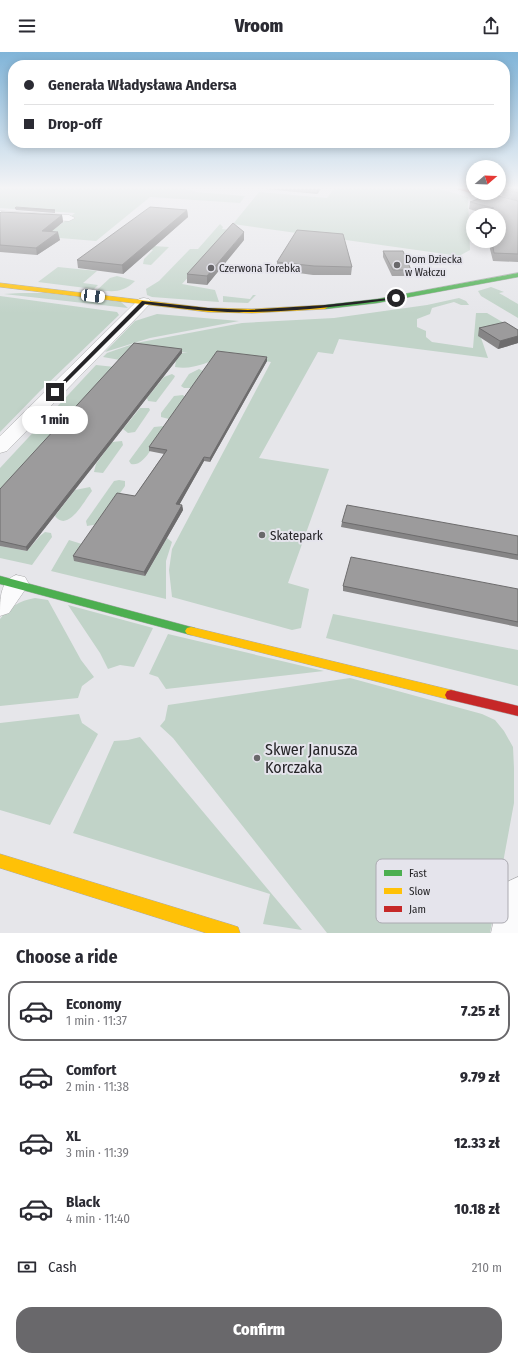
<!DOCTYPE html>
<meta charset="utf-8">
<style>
body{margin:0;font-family:"Fira Sans Condensed",sans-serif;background:#f2f2f3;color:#2b2b33;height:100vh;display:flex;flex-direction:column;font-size:15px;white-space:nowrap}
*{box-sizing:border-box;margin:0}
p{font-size:13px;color:#7c7c81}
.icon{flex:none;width:22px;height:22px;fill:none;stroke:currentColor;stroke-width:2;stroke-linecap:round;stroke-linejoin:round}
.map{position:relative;height:881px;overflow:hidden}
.drawer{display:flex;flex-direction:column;background:#fff;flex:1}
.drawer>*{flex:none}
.hud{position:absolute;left:8px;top:8px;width:502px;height:88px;border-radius:16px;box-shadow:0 2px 10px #0003;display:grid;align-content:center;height:88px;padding:0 16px;background:#fff}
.needle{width:26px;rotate:71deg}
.tools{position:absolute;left:466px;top:108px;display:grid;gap:8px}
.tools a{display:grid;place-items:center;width:40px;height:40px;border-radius:50%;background:#fff;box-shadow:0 2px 10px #0003;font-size:20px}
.end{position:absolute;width:18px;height:18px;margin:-9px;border:5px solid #252427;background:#fff;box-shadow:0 0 0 2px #fff}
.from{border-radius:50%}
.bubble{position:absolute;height:28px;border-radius:14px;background:#fff;box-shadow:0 2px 10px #0003;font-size:13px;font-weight:800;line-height:28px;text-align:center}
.car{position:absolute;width:12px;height:24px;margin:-12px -6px;border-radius:5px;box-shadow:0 0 3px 1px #0007;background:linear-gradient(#fff 24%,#345 0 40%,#fff 0 76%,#345 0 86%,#fff 0)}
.hud b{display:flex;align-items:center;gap:14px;height:38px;font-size:15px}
.hud b+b{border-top:1px solid #e1e1e2}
.hud i{width:10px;height:10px;background:#2b2b33}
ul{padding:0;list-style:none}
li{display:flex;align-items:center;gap:12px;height:60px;margin:0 8px 6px;padding:0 8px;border:2px solid transparent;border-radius:16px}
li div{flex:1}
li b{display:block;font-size:15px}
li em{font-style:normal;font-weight:800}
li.selected{border-color:#69686b}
li>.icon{width:36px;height:36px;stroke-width:1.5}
h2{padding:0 16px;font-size:18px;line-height:48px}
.pay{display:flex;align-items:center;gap:10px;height:44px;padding:0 16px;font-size:15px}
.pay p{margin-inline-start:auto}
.action{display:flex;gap:8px;margin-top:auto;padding:8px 16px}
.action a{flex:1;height:46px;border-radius:16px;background:#69686b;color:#fff;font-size:16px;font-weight:800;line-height:46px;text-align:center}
header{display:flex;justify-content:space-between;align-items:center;height:52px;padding:0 16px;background:#fff;font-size:18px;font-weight:800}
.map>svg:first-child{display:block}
.green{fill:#c1d3c8}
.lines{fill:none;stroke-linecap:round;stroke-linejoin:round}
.street-casing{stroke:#aaaaac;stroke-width:1}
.fast-casing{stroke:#aaaaac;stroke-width:1}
.slow-casing{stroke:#aaaaac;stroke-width:1}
.jam-casing{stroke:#aaaaac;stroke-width:1}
.street{fill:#fbfbfc;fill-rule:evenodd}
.fast{fill:#4caf50;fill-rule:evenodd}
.slow{fill:#ffc107;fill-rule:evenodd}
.jam{fill:#c62828;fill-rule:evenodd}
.wall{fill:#868586}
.shaded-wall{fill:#6d6c6d}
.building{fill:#9c9b9c;stroke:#6d6c6d}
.route{fill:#252427}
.poi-dot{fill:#69686b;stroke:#e5e4ec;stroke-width:1.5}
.labels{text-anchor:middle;stroke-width:4;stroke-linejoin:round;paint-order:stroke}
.far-poi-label{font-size:11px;fill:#252427;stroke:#e5e4ec;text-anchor:start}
.poi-label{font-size:13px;fill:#252427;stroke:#e5e4ec;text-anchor:start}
.near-poi-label{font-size:16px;fill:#252427;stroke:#e5e4ec;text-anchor:start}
.key{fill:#e5e4ec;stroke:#abaab1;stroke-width:1}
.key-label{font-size:11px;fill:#252427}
</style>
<header><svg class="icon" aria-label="menu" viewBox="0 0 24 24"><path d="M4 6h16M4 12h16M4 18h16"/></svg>Vroom<svg class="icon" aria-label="share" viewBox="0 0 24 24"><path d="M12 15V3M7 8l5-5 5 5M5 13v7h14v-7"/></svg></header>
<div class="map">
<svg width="518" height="881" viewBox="0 0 518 881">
<rect width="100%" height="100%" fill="#e6e6ea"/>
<g class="green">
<path d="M0,137h185l11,2 -1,1 50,4 -5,7 -90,-6 -54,44 -96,-8v-12l60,4 15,-12 -75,-5z"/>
<path d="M334,137h106l28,8 2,53 -11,6 -226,-32 26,-32 68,6z"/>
<path d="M220,172l3,3 -1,2 9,1 -49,54 33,6 4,12 -67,-5 -5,-2 -1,-6 13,-8 31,-32h8z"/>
<path d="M153,194l16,1 -18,18 -8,-1 1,-5 9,-9 -4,-1z"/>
<path d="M58,215l39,4 -14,12 15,2 -4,4 -56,-7z"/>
<path d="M117,224l18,5c-12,12 -22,11 -38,9l13,-12z"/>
<path d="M491,235l13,5 -5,1 19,11v14l-37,-22 -3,-5z"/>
<path d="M20,241h26l75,9 7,6 -124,-14z"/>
<path d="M253,243h3l-8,8 -25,-1v-6l27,3z"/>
<path d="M0,244l117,16 2,3 -79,76 -40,41z"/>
<path d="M459,246l7,3 3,4h-8l-7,-3 -22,6 -2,6 -13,5v8l9,4v6l6,5 41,6 3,-35h11l24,14 -31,8 8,23 -149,-19 -6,15 -15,-2 -59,106 70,11 -41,114 21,6 -8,39 -9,2 -120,-33 -3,-27 3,-21 99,-187 -47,-8c-15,9 -32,16 -49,13l1,-7 6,-7h6l-53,-7 -15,14 -17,-3 4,-4 29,-10 106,-20 92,-5 93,-13z"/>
<path d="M157,262l82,7 -89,17 -45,14 30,-31z"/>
<path d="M96,313l19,2 -115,128v-27z"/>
<path d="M199,317l6,3 -12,16h-9l-3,-2 8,-12z"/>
<path d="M172,322l3,2 -1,2 -18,24 -8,-1 -1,-3 17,-21z"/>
<path d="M183,343l2,2 -16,22 -8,-2v-4l13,-17z"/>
<path d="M140,356h9l1,2 -15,22 -7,1 -5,-4z"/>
<path d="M164,374c-6,11 -19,42 -33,38l-2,-3 25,-34z"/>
<path d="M122,389l1,4 -20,28 -9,-1 2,-8 16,-22z"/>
<path d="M119,428l6,1v5l-26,38 -12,2 -1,-5 28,-40z"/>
<path d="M90,435l2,4c-8,10 -24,42 -37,25l20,-26z"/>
<path d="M45,480l6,1 1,4 -20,28 -32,-7v-12l27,5 13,-15z"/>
<path d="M167,486l5,4 -6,19v38l-115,-28 18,-31 16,5 60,31z"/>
<path d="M35,546l13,2 33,60 13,17 -12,9 -4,12 -78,8v-87c9,-12 19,-18 35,-21z"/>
<path d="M68,553l85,23 -19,39 -14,-2 -12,4 -8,-16z"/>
<path d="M333,562l185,36v36l-192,-48z"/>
<path d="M168,582l156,37 -158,18 -8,-12 -9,-3z"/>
<path d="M350,626l132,36 13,6 9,11 9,16 1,21v35l-24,130h-163l-154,-195 -13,-12 5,-6 3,-15z"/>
<path d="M79,662l3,9 16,11 -48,91 -50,-15v-87z"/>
<path d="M140,685l13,15 149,178 -39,-6 7,-30 -197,-61 41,-92 14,-1z"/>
</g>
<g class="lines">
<defs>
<g id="street">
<path d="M0,159l69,4 6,3 -6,3 -69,-4z"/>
<path d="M144,246l5,1 2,3 -2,3 -142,146 -7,2v-17l139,-137z"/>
<path d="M16,523l9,2 4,7 -20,29 -9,3c0,-18 0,-35 16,-41z"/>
<path d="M518,825v56h-27l8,-37 6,-13z"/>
</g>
<g id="fast">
<path d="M518,221v4l-141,26 -52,6 -3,-2 3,-2 52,-6z"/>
<path d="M0,524l191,51 4,1 2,3 -2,3 -4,1 -191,-51z"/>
</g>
<g id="slow">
<path d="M0,231l208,25 44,1 73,-4 3,2 -3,2 -73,4 -44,-1 -208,-25z"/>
<path d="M191,575l260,63 4,1 2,4 -2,4 -4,1 -264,-66 -2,-3 2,-3z"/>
<path d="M0,802l232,71 6,2 2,6h-34l-206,-65z"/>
</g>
<g id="jam">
<path d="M465,137l8,2v2h6l39,11v2l-61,-17z"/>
<path d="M451,638l67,16v10l-71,-17 -2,-4 2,-4z"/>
</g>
</defs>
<use href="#street" class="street-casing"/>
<use href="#fast" class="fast-casing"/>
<use href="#slow" class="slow-casing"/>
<use href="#jam" class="jam-casing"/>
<use href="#street" class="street"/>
<use href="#fast" class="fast"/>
<use href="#slow" class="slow"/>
<use href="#jam" class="jam"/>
</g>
<g class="wall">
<path d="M265,137h56l-4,5z"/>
<path d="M504,137h14v12l-16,-5z"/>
<path d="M518,149v61l-25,-1 -5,-20h11l-16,-28 -14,-4 1,-7z"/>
<path d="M15,156l40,2v3l-39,-3z"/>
<path d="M187,158l1,7 -65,57 -45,-6 -1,-8z"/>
<path d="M0,161l62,2 1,7 -12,10 9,8 -23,15 -37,-3z"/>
<path d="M244,188l-37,45 -20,-2v-9z"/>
<path d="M383,199l28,19 -1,6h-18l-9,-19z"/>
<path d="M277,210l75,5 -1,8h-38l-36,-5z"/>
<path d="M479,276l39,2v13l-20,6 -20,-13z"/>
<path d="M182,297v4l-155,198 -27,-5v-57z"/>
<path d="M267,305v4l-57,101 -6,-1 -25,44h3l1,5 -38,66 -71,-15 -1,-5 62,-60 29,-42 -15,-3v-4z"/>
<path d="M342,470l176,14v24l-177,-33z"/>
<path d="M343,534l175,3v38l-175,-36z"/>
</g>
<g class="shaded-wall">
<path d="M317,137h4l-4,5z"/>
<path d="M187,158l1,7 -65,57 -1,-9z"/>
<path d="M62,163l1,7 -20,16 -1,-7z"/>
<path d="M58,180l2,8 -23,15 -1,-7z"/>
<path d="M244,180v8l-37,45v-9z"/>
<path d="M518,284v7l-20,6 2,-8z"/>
<path d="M182,297v4l-155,198 -1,-4z"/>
<path d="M267,305v4l-57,101v-4z"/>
<path d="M204,405v4l-27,48 -1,-5z"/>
<path d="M182,453l1,5 -38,66 -1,-4z"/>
</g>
<g class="building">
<path d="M506,137h12v4z"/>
<path d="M491,142l27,7v53l-24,-1 -2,-12h7v-26h-21l16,-7 -24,-6z"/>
<path d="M16,155l39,3 -40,-2z"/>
<path d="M150,155l37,3 -65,55 -45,-5z"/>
<path d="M1,160l61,3 -20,16 16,1 -22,16 -36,-3v-32z"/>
<path d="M233,171l11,9 -37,44 -20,-2z"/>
<path d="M297,178l46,4 9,33 -38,-1 -37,-4z"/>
<path d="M383,199h20l8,19h-18z"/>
<path d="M505,270l13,8v6l-18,5 -21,-13z"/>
<path d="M134,291l48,6 -156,198 -26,-6v-52z"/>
<path d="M217,299l50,6 -57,101 -6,-1 -28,47 6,1 -38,67 -71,-16 44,-63 18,3 32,-46 -18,-3z"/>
<path d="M347,453l171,31v19l-176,-33z"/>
<path d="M351,505l167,32v33l-175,-36z"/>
</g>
<linearGradient id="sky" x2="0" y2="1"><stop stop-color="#80b4d8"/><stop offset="0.52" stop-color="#f4f4f6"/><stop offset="1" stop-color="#f4f4f6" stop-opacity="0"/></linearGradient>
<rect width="518" height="261" fill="url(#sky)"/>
<path class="route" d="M398,245l-2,2c-49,6 -98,13 -148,13 -34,1 -69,-4 -103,-8l-89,89 -4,-1 90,-91 66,7 40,2 77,-5z"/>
<g class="poi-dot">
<circle cx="397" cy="213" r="4"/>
<circle cx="211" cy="216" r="4"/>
<circle cx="262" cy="483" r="4"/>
<circle cx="257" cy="706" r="4"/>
</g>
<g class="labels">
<g class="far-poi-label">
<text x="405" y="211">Dom Dziecka<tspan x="405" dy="13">w Wałczu</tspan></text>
<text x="219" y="220">Czerwona Torebka</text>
</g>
<g class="poi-label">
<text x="270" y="488">Skatepark</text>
</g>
<g class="near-poi-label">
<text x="265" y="703">Skwer Janusza<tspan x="265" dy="18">Korczaka</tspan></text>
</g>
</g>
<rect x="376" y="807" width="132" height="64" rx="6" class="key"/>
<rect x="384" y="818" width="18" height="6" fill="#4caf50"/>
<rect x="384" y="836" width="18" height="6" fill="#ffc107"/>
<rect x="384" y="854" width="18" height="6" fill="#c62828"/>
<g class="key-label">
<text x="409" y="825">Fast</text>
<text x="409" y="843">Slow</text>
<text x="409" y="861">Jam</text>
</g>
</svg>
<div class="tools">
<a><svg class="needle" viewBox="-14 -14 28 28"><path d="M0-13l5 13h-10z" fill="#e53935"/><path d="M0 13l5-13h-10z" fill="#7c7c81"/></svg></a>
<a><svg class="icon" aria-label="locate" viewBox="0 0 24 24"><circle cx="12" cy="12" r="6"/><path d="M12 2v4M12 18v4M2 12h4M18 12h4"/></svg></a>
</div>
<i class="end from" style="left:396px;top:246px"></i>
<i class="end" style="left:55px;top:340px"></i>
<div class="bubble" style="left:22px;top:354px;width:66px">1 min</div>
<i class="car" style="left:93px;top:244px;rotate:97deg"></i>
<div class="hud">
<b><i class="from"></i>Generała Władysława Andersa</b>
<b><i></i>Drop-off</b>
</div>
</div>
<section class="drawer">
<h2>Choose a ride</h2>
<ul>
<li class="selected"><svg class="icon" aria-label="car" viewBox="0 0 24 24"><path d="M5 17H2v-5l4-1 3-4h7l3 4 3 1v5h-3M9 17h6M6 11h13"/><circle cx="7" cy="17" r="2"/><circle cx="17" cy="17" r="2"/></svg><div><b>Economy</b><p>1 min · 11:37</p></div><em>7.25 zł</em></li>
<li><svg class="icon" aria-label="car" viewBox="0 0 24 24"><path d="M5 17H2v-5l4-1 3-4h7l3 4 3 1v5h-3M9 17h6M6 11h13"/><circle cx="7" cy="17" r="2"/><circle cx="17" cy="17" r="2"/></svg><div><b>Comfort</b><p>2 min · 11:38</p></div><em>9.79 zł</em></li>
<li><svg class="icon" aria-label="car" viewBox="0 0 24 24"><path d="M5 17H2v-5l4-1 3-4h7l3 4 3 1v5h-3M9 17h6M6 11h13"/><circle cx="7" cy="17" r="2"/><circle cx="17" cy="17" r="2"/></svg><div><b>XL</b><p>3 min · 11:39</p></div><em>12.33 zł</em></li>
<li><svg class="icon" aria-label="car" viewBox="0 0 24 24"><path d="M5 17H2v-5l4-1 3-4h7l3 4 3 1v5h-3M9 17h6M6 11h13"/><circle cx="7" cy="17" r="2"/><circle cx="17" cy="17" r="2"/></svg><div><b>Black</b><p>4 min · 11:40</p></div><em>10.18 zł</em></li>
</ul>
<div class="pay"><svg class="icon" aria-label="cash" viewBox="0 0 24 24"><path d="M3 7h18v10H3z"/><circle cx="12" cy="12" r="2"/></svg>Cash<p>210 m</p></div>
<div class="action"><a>Confirm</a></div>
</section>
